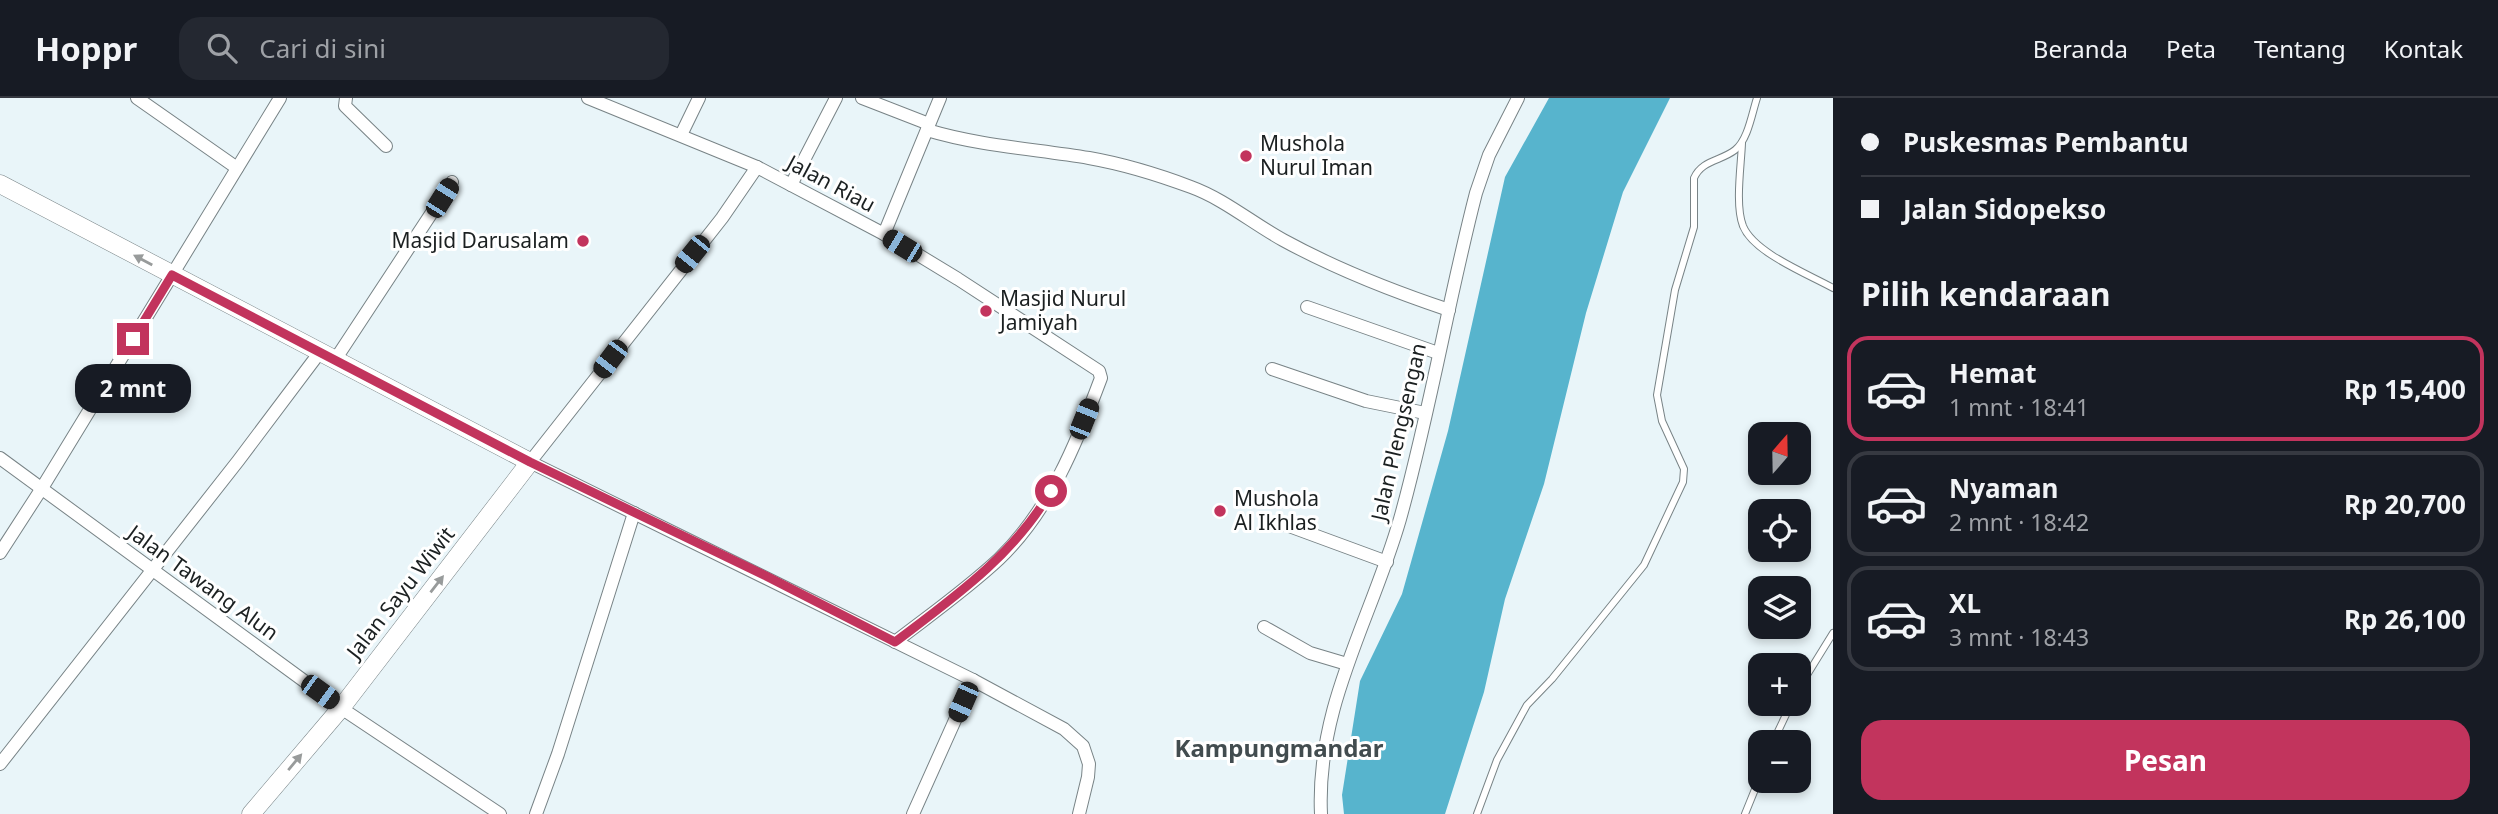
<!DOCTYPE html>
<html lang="id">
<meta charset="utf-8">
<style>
body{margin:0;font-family:"Noto Sans",sans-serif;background:#242831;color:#f1f3f6;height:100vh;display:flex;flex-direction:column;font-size:26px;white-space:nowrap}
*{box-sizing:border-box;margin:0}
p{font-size:23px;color:#9ea1a6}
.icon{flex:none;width:38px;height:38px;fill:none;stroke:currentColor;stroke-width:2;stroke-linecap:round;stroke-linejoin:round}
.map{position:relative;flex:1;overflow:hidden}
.details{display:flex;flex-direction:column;background:#171b24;width:665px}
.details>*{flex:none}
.hud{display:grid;align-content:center;height:154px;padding:0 28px;background:#171b24}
.needle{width:46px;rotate:20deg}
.fabs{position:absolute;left:1748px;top:324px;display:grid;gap:14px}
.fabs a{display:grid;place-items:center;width:63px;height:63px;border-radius:14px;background:#171b24;box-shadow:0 4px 10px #0003;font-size:35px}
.end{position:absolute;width:32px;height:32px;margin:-16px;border:9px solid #c2345d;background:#fff;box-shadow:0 0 0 4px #fff}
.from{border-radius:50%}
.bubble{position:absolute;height:49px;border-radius:21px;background:#171b24;box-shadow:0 4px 10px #0003;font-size:23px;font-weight:700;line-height:49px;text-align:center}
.car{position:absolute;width:21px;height:42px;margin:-21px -10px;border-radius:9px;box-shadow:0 0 5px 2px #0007;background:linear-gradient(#222 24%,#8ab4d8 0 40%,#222 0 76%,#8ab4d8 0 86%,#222 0)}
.hud b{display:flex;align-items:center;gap:24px;height:66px;font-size:26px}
.hud b+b{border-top:2px solid #363941}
.hud i{width:18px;height:18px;background:#f1f3f6}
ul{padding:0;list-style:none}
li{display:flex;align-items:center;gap:21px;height:105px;margin:0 14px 10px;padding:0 14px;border:4px solid #363941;border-radius:21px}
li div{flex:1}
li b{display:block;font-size:26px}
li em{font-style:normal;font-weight:700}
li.on{border-color:#c2345d}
li>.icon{width:63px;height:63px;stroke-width:1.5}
h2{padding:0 28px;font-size:32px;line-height:84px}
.button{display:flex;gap:14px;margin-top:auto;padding:14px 28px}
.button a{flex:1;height:80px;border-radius:21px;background:#c2345d;color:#fff;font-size:28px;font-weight:700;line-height:80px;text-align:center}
header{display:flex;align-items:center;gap:42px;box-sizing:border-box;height:98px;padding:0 35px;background:#171b24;border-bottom:2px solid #363941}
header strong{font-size:33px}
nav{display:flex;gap:38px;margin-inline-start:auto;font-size:24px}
.search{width:490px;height:63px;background:#242831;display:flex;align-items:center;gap:18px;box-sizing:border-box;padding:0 24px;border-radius:21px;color:#9ea1a6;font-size:26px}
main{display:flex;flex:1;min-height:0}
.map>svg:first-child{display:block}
.water{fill:#57b4cd}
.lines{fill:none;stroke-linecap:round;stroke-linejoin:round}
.service-casing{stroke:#788386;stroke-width:8}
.minor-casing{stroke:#788386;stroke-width:14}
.secondary-casing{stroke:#788386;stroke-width:19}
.service{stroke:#fff;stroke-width:6}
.minor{stroke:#fff;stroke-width:12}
.secondary{stroke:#fff;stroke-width:18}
.oneway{fill:#989b9b}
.route{stroke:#c2345d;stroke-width:9}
.poi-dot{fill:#c2345d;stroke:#fff;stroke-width:2.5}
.labels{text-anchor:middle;stroke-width:6;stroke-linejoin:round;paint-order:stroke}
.poi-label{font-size:21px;fill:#1b2021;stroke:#fff;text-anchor:start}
.street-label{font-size:21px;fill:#1b2021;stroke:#fff}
.quarter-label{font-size:24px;font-weight:bold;fill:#424c4f;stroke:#fff}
</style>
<header>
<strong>Hoppr</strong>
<div class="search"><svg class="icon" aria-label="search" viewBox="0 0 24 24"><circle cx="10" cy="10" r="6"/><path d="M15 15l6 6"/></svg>Cari di sini</div>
<nav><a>Beranda</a><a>Peta</a><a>Tentang</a><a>Kontak</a></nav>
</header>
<main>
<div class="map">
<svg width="1833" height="716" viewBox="0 0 1833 716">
<rect width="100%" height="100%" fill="#e9f5f9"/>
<path class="water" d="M1549,0h121l-47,94 -37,121 -42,171 -39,115 -21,93 -39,122h-101l-2,-19 18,-114 42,-87 46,-163 57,-254z"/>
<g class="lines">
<defs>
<g id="service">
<path d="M1742,45c-1,24 -7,62 1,83 11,27 65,48 90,62"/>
<path d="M1799,590l34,-55"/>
<path d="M1773,644l18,-38"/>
<path d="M1477,716l20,-54 30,-55 25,-26 92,-114 39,-83 1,-13 -22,-48 -5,-26 18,-105 19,-63v-49c8,-18 27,-17 41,-28 13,-10 17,-37 22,-52"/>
<path d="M1745,716l15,-37"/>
</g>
<g id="minor">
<path d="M137,0l100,70"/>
<path d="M346,0l-1,8 41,40"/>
<path d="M588,0l169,69 127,67 74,45 141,92 2,7c-24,64 -51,132 -102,181 -32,30 -69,56 -104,83"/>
<path d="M862,0l67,26"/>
<path d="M927,32c53,16 108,19 162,28 34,6 70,17 102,29 33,12 61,36 92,53 53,29 109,51 166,70"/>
<path d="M681,37l18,-37"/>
<path d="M757,69l-35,51 -192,244 443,218 91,49 19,17 6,18 -1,13 -9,37"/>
<path d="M791,87l45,-87"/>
<path d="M884,136l56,-136"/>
<path d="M1307,209l131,46"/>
<path d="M335,262l117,-178"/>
<path d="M1272,271l94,32 59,12"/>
<path d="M0,360l341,250 159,106"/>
<path d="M1281,425l106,39"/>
<path d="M0,455l42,-65 238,-390"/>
<path d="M1264,529l46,26 37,11"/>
<path d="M0,666l238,-303 82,-109"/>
<path d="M536,716l22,-60 76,-241"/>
<path d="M913,716l60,-134"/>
<path d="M1321,716c-5,-108 50,-194 79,-295 30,-107 48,-218 76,-326l13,-38 29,-57"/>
</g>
<path id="secondary" d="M0,86l530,278 -189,246 -90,106"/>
</defs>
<use href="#service" class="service-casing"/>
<use href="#minor" class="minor-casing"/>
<use href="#secondary" class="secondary-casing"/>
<use href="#service" class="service"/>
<use href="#minor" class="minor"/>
<use href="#secondary" class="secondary"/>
</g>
<defs><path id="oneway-solid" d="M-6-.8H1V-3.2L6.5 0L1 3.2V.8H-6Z" transform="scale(1.75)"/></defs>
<g class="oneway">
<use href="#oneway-solid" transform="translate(143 162) rotate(-152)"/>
<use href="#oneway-solid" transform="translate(437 486) rotate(-52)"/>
<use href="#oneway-solid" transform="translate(295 664) rotate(-50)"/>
</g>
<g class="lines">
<path class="route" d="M133,241l39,-64 358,187 236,114 129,66c58,-44 118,-86 156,-151"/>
</g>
<g class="poi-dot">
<circle cx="1246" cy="58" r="7"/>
<circle cx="583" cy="143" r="7"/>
<circle cx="986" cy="213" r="7"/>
<circle cx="1220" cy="413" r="7"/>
</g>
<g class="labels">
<g class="poi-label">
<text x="1260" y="53">Mushola<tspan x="1260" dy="24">Nurul Iman</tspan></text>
<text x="569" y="150" text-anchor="end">Masjid Darusalam</text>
<text x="1000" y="208">Masjid Nurul<tspan x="1000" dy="24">Jamiyah</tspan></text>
<text x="1234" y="408">Mushola<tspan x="1234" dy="24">Al Ikhlas</tspan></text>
</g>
<g class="street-label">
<text transform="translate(831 86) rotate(28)" y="7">Jalan Riau</text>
<text transform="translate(1399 334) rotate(-77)" y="7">Jalan Plengsengan</text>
<text transform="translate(203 485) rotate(36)" y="7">Jalan Tawang Alun</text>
<text transform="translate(401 495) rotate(-52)" y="7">Jalan Sayu Wiwit</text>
</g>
<g class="quarter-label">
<text x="1279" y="659">Kampungmandar</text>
</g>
</g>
</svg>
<div class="fabs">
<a><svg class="needle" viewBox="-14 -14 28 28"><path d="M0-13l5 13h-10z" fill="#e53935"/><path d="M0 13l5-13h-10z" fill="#9ea1a6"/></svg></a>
<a><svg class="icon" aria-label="locate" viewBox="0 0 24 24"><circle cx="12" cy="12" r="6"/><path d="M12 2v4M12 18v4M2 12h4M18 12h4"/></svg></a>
<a><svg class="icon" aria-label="layers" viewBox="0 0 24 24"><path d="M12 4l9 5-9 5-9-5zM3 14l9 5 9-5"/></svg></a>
<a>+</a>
<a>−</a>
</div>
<i class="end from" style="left:1051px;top:393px"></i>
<i class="end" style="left:133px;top:241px"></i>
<div class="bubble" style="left:75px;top:266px;width:116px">2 mnt</div>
<i class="car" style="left:442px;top:100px;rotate:32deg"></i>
<i class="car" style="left:902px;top:148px;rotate:301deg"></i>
<i class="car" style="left:692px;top:156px;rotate:219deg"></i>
<i class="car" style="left:610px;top:261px;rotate:217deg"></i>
<i class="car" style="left:1084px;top:321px;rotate:22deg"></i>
<i class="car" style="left:320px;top:594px;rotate:126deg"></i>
<i class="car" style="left:963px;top:604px;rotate:204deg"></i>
</div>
<section class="details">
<div class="hud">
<b><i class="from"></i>Puskesmas Pembantu</b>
<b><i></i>Jalan Sidopekso</b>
</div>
<h2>Pilih kendaraan</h2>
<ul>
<li class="on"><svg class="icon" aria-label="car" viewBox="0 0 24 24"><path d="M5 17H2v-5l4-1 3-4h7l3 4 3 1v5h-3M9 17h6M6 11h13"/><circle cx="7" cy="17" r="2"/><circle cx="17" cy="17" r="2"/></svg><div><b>Hemat</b><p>1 mnt · 18:41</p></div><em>Rp 15,400</em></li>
<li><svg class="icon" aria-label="car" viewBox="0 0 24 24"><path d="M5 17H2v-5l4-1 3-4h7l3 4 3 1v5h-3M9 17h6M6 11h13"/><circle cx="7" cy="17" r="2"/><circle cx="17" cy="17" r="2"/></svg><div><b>Nyaman</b><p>2 mnt · 18:42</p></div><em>Rp 20,700</em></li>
<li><svg class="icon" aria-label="car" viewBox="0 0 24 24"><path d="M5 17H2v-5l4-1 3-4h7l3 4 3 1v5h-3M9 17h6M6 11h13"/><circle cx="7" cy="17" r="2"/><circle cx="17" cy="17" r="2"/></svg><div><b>XL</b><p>3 mnt · 18:43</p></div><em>Rp 26,100</em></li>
</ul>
<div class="button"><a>Pesan</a></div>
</section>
</main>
